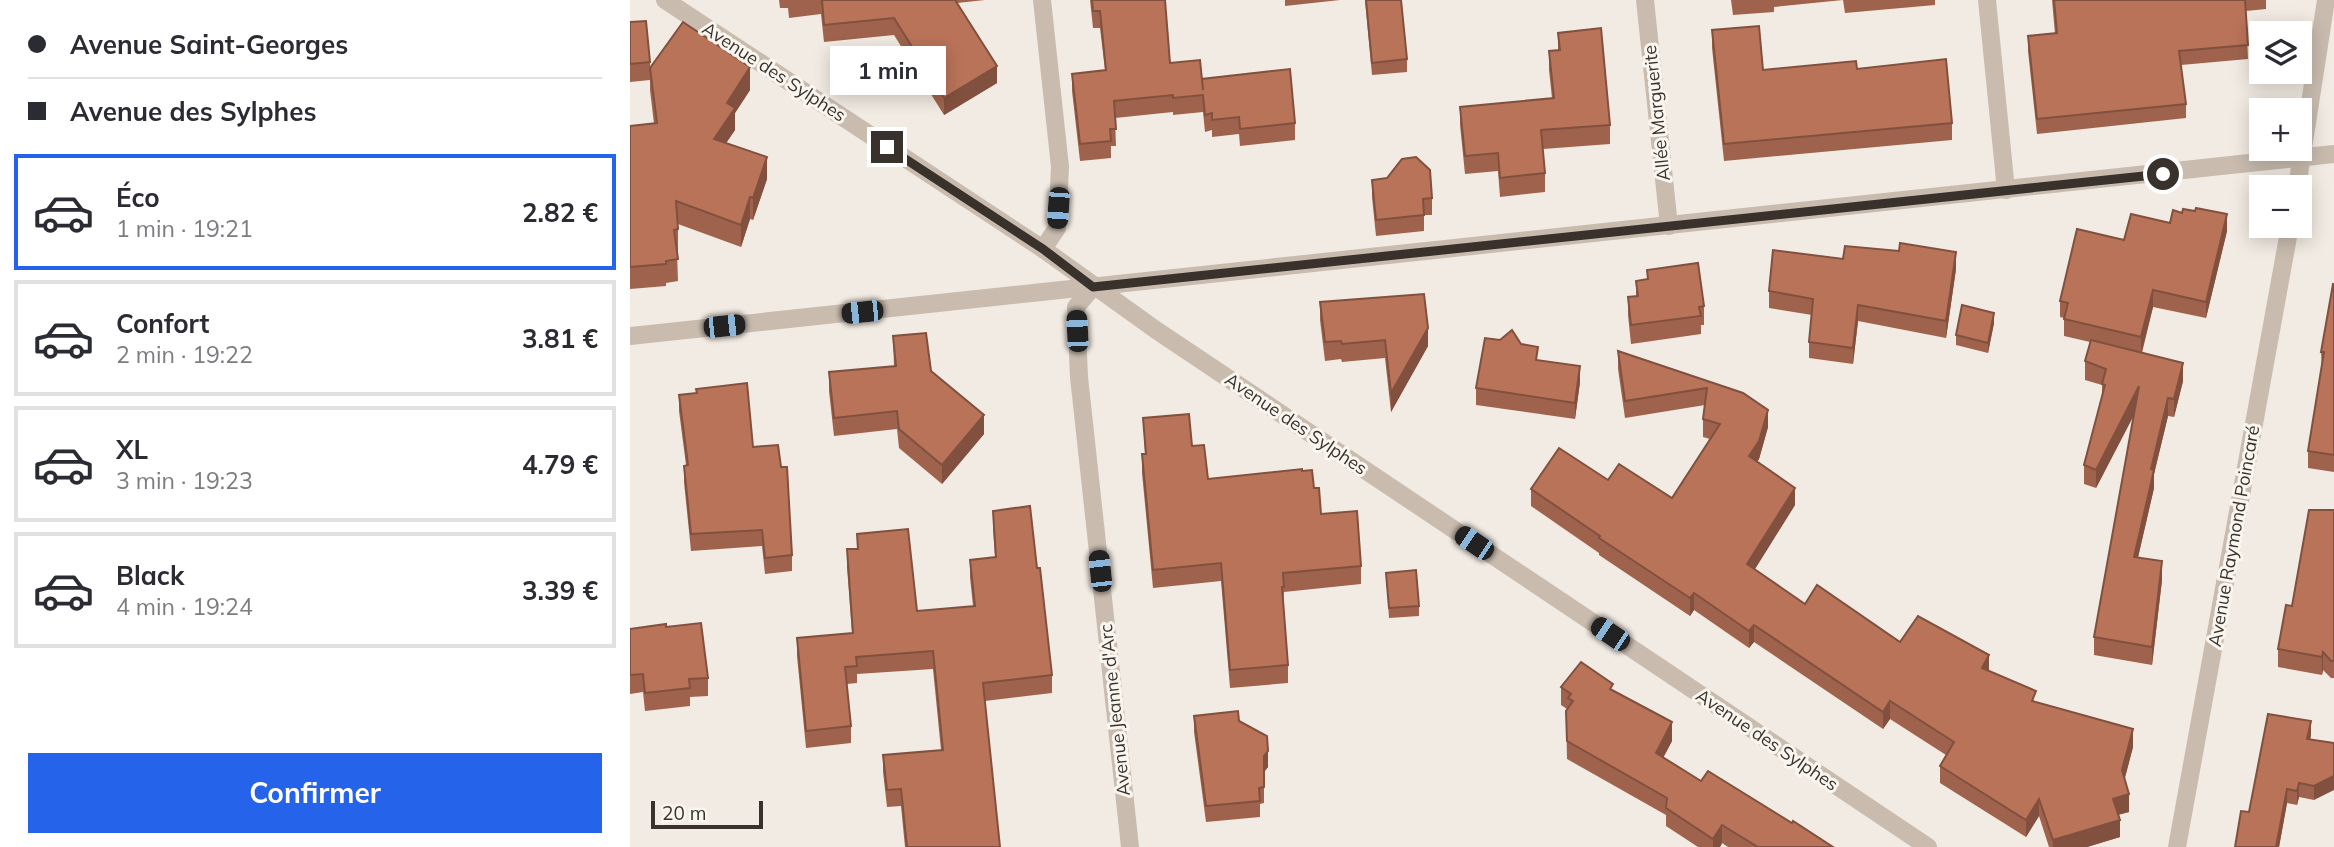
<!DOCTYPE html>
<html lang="fr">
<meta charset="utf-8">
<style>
body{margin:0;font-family:Mulish,sans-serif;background:#f2f2f3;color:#2b2b33;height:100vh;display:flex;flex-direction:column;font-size:26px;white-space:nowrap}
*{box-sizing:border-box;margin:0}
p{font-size:23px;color:#7c7c81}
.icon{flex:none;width:38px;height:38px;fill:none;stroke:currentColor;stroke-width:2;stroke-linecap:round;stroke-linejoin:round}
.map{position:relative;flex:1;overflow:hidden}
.panel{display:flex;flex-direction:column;background:#fff;width:630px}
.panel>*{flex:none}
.hud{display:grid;align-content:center;height:154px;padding:0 28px;background:#fff}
.tools{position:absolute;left:1619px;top:21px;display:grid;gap:14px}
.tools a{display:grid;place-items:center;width:63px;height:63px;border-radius:0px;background:#fff;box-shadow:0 4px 18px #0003;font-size:35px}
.scale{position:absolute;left:21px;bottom:18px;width:112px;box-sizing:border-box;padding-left:7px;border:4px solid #39312c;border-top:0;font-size:19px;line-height:24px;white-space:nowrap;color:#39312c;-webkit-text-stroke:5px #f9f5ef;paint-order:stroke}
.end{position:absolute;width:32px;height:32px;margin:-16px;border:9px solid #39312c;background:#fff;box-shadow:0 0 0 4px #fff}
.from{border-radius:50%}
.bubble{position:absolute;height:49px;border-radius:0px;background:#fff;box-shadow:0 4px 18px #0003;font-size:23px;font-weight:700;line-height:49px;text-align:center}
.car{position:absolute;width:21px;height:42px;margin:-21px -10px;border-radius:9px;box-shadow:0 0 5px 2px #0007;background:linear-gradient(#222 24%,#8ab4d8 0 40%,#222 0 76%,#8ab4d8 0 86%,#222 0)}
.hud b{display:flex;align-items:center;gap:24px;height:66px;font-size:26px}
.hud b+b{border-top:2px solid #e1e1e2}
.hud i{width:18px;height:18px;background:#2b2b33}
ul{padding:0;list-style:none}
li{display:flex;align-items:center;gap:21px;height:116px;margin:0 14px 10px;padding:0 14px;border:4px solid #e1e1e2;border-radius:0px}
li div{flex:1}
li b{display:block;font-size:26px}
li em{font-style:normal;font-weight:700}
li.selected{border-color:#2563eb}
li>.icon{width:63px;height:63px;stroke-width:1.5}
.primary-button{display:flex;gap:14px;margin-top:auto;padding:14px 28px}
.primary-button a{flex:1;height:80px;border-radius:0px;background:#2563eb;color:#fff;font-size:28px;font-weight:700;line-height:80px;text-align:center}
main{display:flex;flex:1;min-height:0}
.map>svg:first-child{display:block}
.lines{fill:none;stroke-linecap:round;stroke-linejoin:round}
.minor{stroke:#c9bcaf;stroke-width:18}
.tertiary{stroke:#c9bcaf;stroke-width:18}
.wall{fill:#9f634d}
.shaded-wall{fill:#82503e}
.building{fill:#b97359;stroke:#82503e;stroke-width:2}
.route{stroke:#39312c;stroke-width:9}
.labels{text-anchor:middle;stroke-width:6;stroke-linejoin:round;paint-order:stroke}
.street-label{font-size:18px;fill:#39312c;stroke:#f9f5ef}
</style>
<main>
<section class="panel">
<div class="hud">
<b><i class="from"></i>Avenue Saint-Georges</b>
<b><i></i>Avenue des Sylphes</b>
</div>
<ul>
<li class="selected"><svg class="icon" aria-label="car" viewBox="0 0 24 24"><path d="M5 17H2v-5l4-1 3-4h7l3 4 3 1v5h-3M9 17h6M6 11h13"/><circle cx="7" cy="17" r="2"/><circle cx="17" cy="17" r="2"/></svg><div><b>Éco</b><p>1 min · 19:21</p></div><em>2.82 €</em></li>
<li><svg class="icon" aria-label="car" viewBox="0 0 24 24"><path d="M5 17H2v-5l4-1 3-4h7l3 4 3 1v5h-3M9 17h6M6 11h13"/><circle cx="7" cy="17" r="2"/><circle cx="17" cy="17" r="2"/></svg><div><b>Confort</b><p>2 min · 19:22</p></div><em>3.81 €</em></li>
<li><svg class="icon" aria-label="car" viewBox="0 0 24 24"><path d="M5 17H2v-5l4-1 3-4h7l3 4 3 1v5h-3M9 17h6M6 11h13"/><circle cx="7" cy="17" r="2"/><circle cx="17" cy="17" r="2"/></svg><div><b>XL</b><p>3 min · 19:23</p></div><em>4.79 €</em></li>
<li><svg class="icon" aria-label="car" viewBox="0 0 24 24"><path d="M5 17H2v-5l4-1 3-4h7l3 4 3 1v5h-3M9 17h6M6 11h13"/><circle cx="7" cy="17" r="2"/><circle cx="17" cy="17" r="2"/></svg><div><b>Black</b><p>4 min · 19:24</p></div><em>3.39 €</em></li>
</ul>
<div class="primary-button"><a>Confirmer</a></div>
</section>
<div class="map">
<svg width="1704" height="847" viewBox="0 0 1704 847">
<rect width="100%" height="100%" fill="#f2ebe3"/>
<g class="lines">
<g class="minor">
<path d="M35,0l378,249 113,81 772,517"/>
<path d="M412,0l18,167 -3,61 -14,21"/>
<path d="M1015,0l24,226"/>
<path d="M1357,0l19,190"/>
<path d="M463,287l-17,20 3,70 51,470"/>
<path d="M0,336l1704,-182"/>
</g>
<g class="tertiary">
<path d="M1667,187l29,-187"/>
<path d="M1547,847l113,-621"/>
</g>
</g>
<g class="wall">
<path d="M149,0h206l-28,3 40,80 -53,32 -50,-80 -70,7 -3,-28 -32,4 -1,-10h-8z"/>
<path d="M460,0h75l5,63 32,17 93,43v17l-55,6 -1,-12 -27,3v-7l-7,2 -2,-20 -30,3v-3l-58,6 1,28h-5v12l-31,3 -8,-70v-17l33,-4 -5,-42h-7z"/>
<path d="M655,0h55l-55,6z"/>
<path d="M735,0h36l6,59v13l-35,3z"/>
<path d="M1101,0h204v5l-90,8 -2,-13 -69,7v5l-41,3z"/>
<path d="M1422,0h214v9l-20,2 2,48 -67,6 5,39v14l-149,16 -9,-83v-15l27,-2z"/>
<path d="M0,22l20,40v5l100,23 -15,23v17l-9,13 41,36 -14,41 -3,-1 -9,28 -63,-23v27h-1l1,30 -12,2v3l-36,3v-163l24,-2 -4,-34v-10l-20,2z"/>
<path d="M1082,30l51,40 94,-1 95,54v17l-228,21 -12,-113z"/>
<path d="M928,33l52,92v19l-67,5 2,24v19l-45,5 -2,-26 -33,3 -5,-49v-18l92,-9 -3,-28v-19l9,-1z"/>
<path d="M742,180l60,18v17h-8v16l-48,5 -4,-39z"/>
<path d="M1540,223l57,8 -21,87 -53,-11 -11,46 41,28 -9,36 -6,-1 -14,58v14l-16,69 24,23 -10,85 -58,-10v-18l40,-222 -38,73 -12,-4v-19l18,-67v-13l-17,-5v-19l5,-19 -26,-6v-18l-4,-1v-16z"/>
<path d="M1213,259l113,10 -10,69 -88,-17 -5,43 -44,-6v-16l3,-27 -43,-7v-17z"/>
<path d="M1017,270l57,36v19h-3v9l-70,10 -3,-29v-18l8,-1v-15l11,-2z"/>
<path d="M1704,284v188l-26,-4v-17l14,-82 -1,-17z"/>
<path d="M690,302l108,44 -37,66 -6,-54 -43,4 -1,-3 -16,2 -5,-41z"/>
<path d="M1364,323l-6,30 -32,-8v-10z"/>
<path d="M263,336l38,35 53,63 -42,50 -43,-36 -2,-19 -63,7 -5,-45v-19l65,-5z"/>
<path d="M870,340l21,4 17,16 42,22 -5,37 -99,-14v-17z"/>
<path d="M988,351l125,42 25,34 -9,32 -2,3 38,43 -41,65 51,34 95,38 89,29 47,31 97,45 -8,31 4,34 -11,3 2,22 -33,10h-38l-10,-31 -13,21 -86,-54v-17l6,-11 -56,-36 -7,10 -129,-87 -5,6 -55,-38 -4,6 -91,-61v-2l-68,-47v-17l77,-9 64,18 38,-59 -7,-2v-18l2,-14 -80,13 -7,-49z"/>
<path d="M66,389l57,58 39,108v16l-27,3 -3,-28 -71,5 -7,-69v-16l2,-1 -7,-54v-16l17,-2z"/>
<path d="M513,418l49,28 16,33 94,-8 12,17 7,26 40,52v18l-77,8 -1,14 5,59v18l-58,5 -9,-107 -68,7 -11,-115v-19h3z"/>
<path d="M1704,510v168h-3l-8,-8 -1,5 -44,-8v-18l14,-43z"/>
<path d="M363,511l44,57 15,107v18l-67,8 15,146h-95l-4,-41 -14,1 -4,-35v-17l58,-5 -8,-81 -76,5v9l-10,1 4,42v17l-45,5 -9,-92v-18l55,-5 -5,-66v-18h10v-15l60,77 56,-5 -3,-29v-17l25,-3 -2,-29z"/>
<path d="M756,573l33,33v10l-30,2z"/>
<path d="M36,627l42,51v18l-18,1v9l-45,5 -2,-19 -13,2v-65z"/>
<path d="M931,687l52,4 59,50 -9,17 38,23 91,42 41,24h-105l-6,-4 -2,4h-22l-32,-21v-11l-99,-56 -1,-48 1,-2 -6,-4z"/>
<path d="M564,716l45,5 29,46 -4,5v31l-4,1v13l-54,5 -12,-90z"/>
<path d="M1681,735l-1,5 24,3 -20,57 -15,-3 -2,8 -10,-2 -8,44h-44l14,-35z"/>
</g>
<g class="shaded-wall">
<path d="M367,66v17l-53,32v-17z"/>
<path d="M120,67v23l-15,23v17l-21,31v-22l13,-36z"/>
<path d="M137,157v22l-14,41v-22z"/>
<path d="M120,197v22l-9,28v-22z"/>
<path d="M1597,214v17l-21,87v-16z"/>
<path d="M1326,252v17l-10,69v-17z"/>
<path d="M1523,290v17l-12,47v-17z"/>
<path d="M1228,305v16l-5,43v-16z"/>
<path d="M1364,313v10l-6,30v-10z"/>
<path d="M798,328v18l-37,66v-19z"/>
<path d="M1553,363v18l-9,36v-18z"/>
<path d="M950,366v16l-5,37v-16z"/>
<path d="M1509,386v19l-43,83v-18z"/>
<path d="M1538,398v18l-14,58v14l-20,87v-18l17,-88z"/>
<path d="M1138,410v17l-9,32 -10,15v-18z"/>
<path d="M354,415v19l-42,50v-19z"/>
<path d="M1165,488v17l-48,77v-18z"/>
<path d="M1532,561v19l-10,85v-18z"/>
<path d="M1064,593v17l-4,6v-18z"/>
<path d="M1124,625v17l-5,6v-17z"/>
<path d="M1693,652v18l-1,5v-18z"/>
<path d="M1359,655v17l-7,-4z"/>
<path d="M1260,701v18l-7,10v-17z"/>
<path d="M1681,721v14l-4,18v-14z"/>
<path d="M1042,722v19l-16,30v-18z"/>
<path d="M1503,729v18l-11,41v-18z"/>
<path d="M638,751v16l-4,5v-16z"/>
<path d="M1704,776v14l-20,10v-14z"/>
<path d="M1669,783v14l-2,8v-14z"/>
<path d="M1657,789v14l-8,44h-3z"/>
<path d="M1499,794v18l-16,4v-17z"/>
<path d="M1409,799v17l-13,21v-17z"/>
<path d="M1490,820v17l-33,10h-34v-7z"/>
<path d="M1092,825v18l-2,4h-7v-8z"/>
</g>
<g class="building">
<path d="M192,0h133l42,66 -53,32 -50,-80 -70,7z"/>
<path d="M462,0h73l5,63 30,-3 3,30 -1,-11 88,-10 5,54 -55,6 -1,-12 -27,3v-7l-7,2 -2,-20 -30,3v-3l-59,6 2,28h-6l1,12 -31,3 -8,-70 34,-4 -6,-59h-7z"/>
<path d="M736,0h35l6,59 -35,4z"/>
<path d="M1424,0h191l3,45 -69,6 7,53 -149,15 -9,-83 29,-3z"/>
<path d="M16,21l4,41 -20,2v-42z"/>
<path d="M53,22l67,45 -23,36 8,5 -21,31 53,18 -14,41 -3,-1 -9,28 -65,-24 2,28 -4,1 4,29 -12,2v3l-36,3v-141l27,-3 -7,-55z"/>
<path d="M1129,26l4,44 93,-9 1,8 89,-10 6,64 -228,21 -12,-114z"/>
<path d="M971,28l9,97 -69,5 4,43 -45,5 -2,-25 -33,3 -5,-49 94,-9 -5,-47 11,-1 -2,-17z"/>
<path d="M786,157l14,13 2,28 -9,1 1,16 -48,5 -4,-40 15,-2 15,-19z"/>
<path d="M1566,208l31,6 -21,88 -53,-12 -12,47 -77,-18 4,-16 -8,-2 17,-72 47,11 7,-26 39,9 3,-13 9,3 1,-4 12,2z"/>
<path d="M1270,243l56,9 -10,69 -88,-16 -5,43 -44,-6 4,-43 -44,-8 4,-41 70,9 2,-13 54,5z"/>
<path d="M1068,263l6,43 -5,1 2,9 -70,9 -3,-28 10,-1 -2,-15 12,-2 -1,-9z"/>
<path d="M1703,284h1v171l-26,-4 16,-99h-3z"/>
<path d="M794,294l4,34 -37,65 -6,-53 -43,4 -1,-3 -16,1 -5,-40z"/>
<path d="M1332,305l32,8 -6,30 -32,-8z"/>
<path d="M882,330l9,14 17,3 -2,13 44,6 -5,37 -99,-15 9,-50 15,2z"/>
<path d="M296,333l5,38 53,44 -42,50 -43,-36 -2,-18 -63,7 -5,-46 67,-6 -3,-30z"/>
<path d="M1461,340l92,23 -9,36 -6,-1 -17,71 3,1 -20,87 28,4 -10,86 -58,-10 45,-251 -43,84 -12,-5 21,-80 -3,-1 4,-15 -21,-8z"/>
<path d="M988,351l125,42 25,17 -9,31 -10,15 46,32 -48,76 58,40 12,-19 83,57 18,-26 71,39 -7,13 54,23 -4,10 101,28 -11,41 7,24 -16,5 7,21 -67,20 -14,-41 -13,21 -86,-54 14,-24 -64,-41 -7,11 -129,-87 -5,6 -55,-38 -4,5 -91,-60 1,-2 -69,-47 28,-41 49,32 11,-16 53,34 48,-74 -17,-5 4,-31 -82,13z"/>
<path d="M117,383l6,64 25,-2 3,22h6l5,88 -27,3 -3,-28 -71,4 -7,-68 4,-1 -9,-70 18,-2 -1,-4z"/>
<path d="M559,414l3,32 12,-1 4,34 94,-10v2l10,-1 2,18h5l2,26 36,-3 4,55 -78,7 1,14h-2l6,78 -58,5 -9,-107 -68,7 -11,-116h4l-3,-36z"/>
<path d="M400,506l7,62h3l12,107 -69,8 17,164h-93l-6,-58 -14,1 -4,-35 60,-5 -10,-99 -77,6 1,9 -12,1 6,59 -45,5 -9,-93 56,-5 -6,-84h11l-1,-15 51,-5 9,82 58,-5 -5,-46 26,-3 -3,-46z"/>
<path d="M1679,510h25v151h-3l-8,-9 -1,5 -44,-8 8,-44 6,1z"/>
<path d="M786,570l3,36 -30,2 -3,-35z"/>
<path d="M71,623l7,55 -19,1 1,9 -45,5 -2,-19 -13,1v-46l36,-5v3z"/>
<path d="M951,662l32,22 -3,5 62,33 -16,31 45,28 7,-10 84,52 1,-2 40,26h-75l-36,-22 -9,14 -47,-31 1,-10 -100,-57 -1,-30 7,-10 -5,-3 3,-4 -10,-7z"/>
<path d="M608,711l1,10 28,15 1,15 -4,5v31l-5,1 1,13 -54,5 -12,-90z"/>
<path d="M1638,714l43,7 -4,18 27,4v33l-20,10 -15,-3 -2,8 -10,-2 -11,58h-41l6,-36 8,1z"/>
</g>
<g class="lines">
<path class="route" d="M257,147l156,102 50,38 1070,-113"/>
</g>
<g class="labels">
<g class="street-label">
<text transform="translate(144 72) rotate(33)" y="6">Avenue des Sylphes</text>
<text transform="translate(1027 113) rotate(-96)" y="6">Allée Marguerite</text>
<text transform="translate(666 424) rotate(34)" y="6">Avenue des Sylphes</text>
<text transform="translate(1604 536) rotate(-80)" y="6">Avenue Raymond Poincaré</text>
<text transform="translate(485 710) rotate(-96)" y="6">Avenue Jeanne d'Arc</text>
<text transform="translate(1137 740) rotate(34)" y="6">Avenue des Sylphes</text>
</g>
</g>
</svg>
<div class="tools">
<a><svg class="icon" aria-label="layers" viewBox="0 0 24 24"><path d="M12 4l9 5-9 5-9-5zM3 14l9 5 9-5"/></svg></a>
<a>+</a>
<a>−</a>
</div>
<div class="scale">20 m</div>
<i class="end from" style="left:1533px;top:174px"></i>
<i class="end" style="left:257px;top:147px"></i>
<div class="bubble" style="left:200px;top:46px;width:116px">1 min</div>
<i class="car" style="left:428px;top:208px;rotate:184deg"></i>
<i class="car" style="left:232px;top:312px;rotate:264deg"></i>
<i class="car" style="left:94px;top:326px;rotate:84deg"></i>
<i class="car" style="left:447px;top:331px;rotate:357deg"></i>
<i class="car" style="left:844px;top:543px;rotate:304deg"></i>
<i class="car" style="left:470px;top:571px;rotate:354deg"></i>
<i class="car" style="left:980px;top:634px;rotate:304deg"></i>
</div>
</main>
